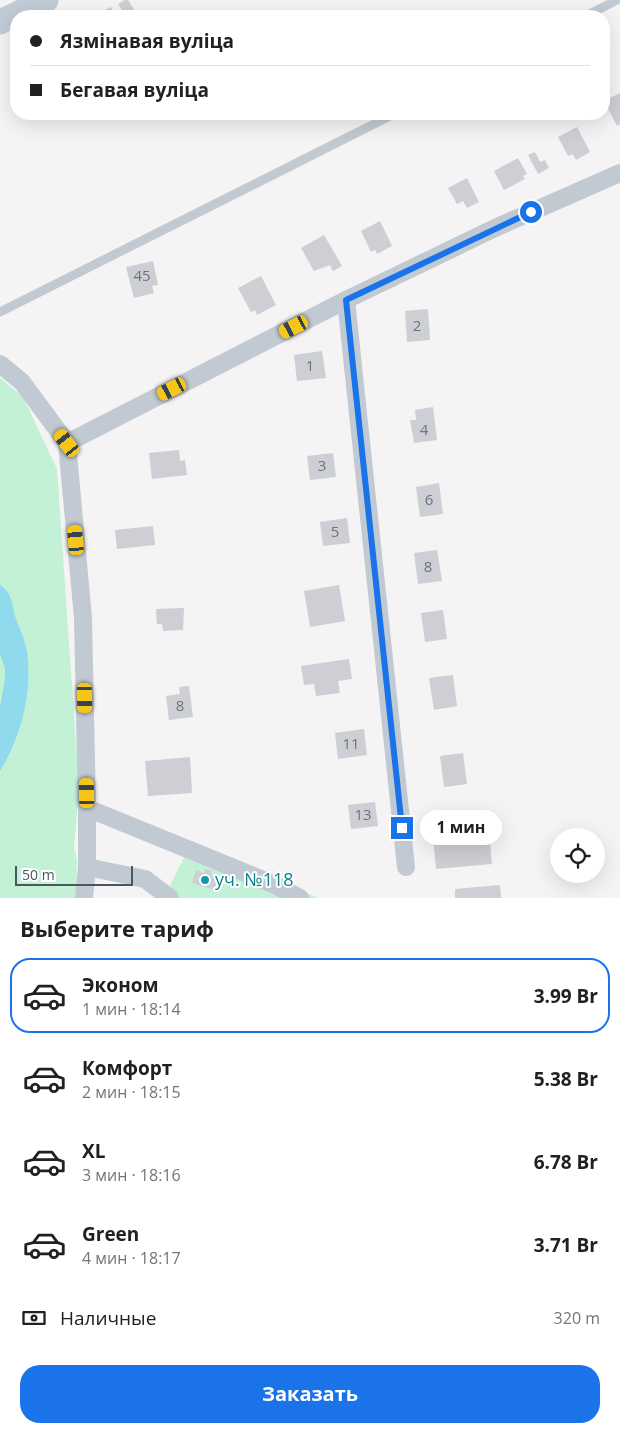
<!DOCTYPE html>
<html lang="ru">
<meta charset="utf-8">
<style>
body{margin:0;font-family:"Open Sans",sans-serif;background:#f6f6f6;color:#202124;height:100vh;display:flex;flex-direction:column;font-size:19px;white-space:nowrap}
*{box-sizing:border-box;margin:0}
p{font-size:16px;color:#757577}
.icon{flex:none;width:28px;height:28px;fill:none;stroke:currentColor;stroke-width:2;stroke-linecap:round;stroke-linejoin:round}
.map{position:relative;height:898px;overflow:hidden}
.side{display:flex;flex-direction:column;background:#fff;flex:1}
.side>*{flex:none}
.guide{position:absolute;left:10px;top:10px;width:600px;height:110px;border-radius:20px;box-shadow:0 5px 20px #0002;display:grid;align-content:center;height:110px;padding:0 20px;background:#fff}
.controls{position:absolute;left:550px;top:828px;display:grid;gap:10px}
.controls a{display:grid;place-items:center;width:55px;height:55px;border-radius:50%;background:#fff;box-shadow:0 5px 20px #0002;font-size:25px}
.scale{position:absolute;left:15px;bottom:12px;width:118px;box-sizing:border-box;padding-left:5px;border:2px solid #4a5661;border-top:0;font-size:14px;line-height:18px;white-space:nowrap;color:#4a5661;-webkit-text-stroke:4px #fff;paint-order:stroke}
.end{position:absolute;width:22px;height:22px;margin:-11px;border:6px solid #1a73e8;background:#fff;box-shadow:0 0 0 2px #fff}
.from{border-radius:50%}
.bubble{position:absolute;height:35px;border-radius:18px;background:#fff;box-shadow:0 5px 20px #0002;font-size:16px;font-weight:700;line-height:35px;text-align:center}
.car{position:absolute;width:15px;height:30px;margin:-15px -8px;border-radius:6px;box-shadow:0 0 4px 1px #0007;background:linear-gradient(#f5c518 24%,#345 0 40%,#f5c518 0 76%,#345 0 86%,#f5c518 0)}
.guide b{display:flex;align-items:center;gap:18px;height:48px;font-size:19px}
.guide b+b{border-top:1px solid #e0e0e0}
.guide i{width:12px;height:12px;background:#202124}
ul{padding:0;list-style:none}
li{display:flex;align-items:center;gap:15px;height:75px;margin:0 10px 8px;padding:0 10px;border:2px solid transparent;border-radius:20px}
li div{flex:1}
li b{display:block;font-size:19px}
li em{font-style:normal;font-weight:700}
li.on{border-color:#1a73e8}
li>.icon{width:45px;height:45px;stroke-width:1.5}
h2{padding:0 20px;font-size:22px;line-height:60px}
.pay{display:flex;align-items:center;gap:12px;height:55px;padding:0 20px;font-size:19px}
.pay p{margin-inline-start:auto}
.action{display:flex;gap:10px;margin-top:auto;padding:10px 20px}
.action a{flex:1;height:58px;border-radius:20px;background:#1a73e8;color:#fff;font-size:20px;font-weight:700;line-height:58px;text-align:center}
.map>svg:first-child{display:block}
.green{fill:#c3f1d5}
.water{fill:#90daee}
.building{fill:#cdcfd5}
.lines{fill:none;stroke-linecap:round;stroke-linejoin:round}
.lane{stroke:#c1cad2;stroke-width:9}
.street{stroke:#c1cad2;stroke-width:18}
.secondary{stroke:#c1cbd6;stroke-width:25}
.route{stroke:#1a73e8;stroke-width:6}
.culture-dot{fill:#0f9aa8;stroke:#fff;stroke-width:2}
.labels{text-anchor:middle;stroke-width:4;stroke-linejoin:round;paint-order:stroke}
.number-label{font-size:15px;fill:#6b747e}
.culture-label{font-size:18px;fill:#0d838f;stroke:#fff;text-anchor:start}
</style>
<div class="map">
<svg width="620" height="898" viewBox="0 0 620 898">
<rect width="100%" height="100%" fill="#f5f3f3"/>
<g class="green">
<path d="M0,378l23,19 34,72 22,320 -5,58 3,14 -1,37h-76z"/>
<path d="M192,841l126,57h-154z"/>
</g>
<path class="water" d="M0,585c13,8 12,21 16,34 4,11 9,21 11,33 6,40 -6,85 -27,119v-64l5,-28v-10l-5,-15z"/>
<g class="building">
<path d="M125,0h3l9,14 -11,2 -8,-12z"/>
<path d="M111,7l5,9h-17l-2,-2z"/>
<path d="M620,93v31l-3,2 -13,-25z"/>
<path d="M577,127l13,25 -14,8 -3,-6 -5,2 -10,-19z"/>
<path d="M535,152l5,10 5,-2 4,8 -11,6 -10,-19z"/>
<path d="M518,158l9,16 -4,2 2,3 -21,11 -10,-19z"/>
<path d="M467,178l12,24 -12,6 -4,-7 -6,3 -9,-16z"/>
<path d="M380,221l12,25 -15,8 -2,-4 -4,2 -10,-21z"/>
<path d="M324,235l18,31 -9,5 -3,-6 -16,6 -13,-23z"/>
<path d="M153,261l5,24 -6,1 2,7 -20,5 -8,-31z"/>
<path d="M261,276l15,29 -19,10 -2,-5 -4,2 -13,-24z"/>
<path d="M428,309l2,31 -23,2 -2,-31z"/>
<path d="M322,351l4,27 -29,3 -3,-26z"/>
<path d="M433,407l4,33 -23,3 -4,-23h6l-1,-10z"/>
<path d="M179,450l1,11 5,-1 2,15 -35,4 -3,-26z"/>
<path d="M333,453l3,24 -26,3 -3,-24z"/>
<path d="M439,483l4,31 -23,3 -4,-30z"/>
<path d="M347,518l3,25 -27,3 -3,-24z"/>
<path d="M153,526l2,19 -38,4 -2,-19z"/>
<path d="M437,550l5,31 -24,3 -4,-31z"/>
<path d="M339,585l6,36 -35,6 -6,-36z"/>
<path d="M184,608l-1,22 -20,1 -1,-7h-5l-1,-15z"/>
<path d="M443,610l4,29 -22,3 -4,-29z"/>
<path d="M349,659l3,20 -14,2 2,12 -24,3 -2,-12 -10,1 -3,-19z"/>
<path d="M453,675l4,31 -23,4 -5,-32z"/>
<path d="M189,686l4,31 -24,3 -3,-24 14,-2 -1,-7z"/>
<path d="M364,729l3,26 -29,4 -3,-26z"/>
<path d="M463,753l4,31 -23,3 -4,-31z"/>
<path d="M190,757l2,36 -44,3 -3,-35z"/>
<path d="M375,802l3,24 -27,3 -3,-24z"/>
<path d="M489,831l3,33 -56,5 -3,-32z"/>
<path d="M205,869l7,2 -1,4 7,2 -4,13 -22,-7 4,-13 8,3z"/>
<path d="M500,885l1,13h-46v-9z"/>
</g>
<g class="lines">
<g class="lane">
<path d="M586,16l31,-16"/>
<path d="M0,312l394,-198"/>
</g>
<g class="street">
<path d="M346,300l60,567"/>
<path d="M0,364l22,18 45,61"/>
<path d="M67,443l279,-143 149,-72 125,-55"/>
<path d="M67,443l16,175 4,190v59l-3,31"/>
<path d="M87,808l186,76 27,14"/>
<path d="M87,867l58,12 25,19"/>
</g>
<path class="secondary" d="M0,22l46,-22"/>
</g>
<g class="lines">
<path class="route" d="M402,828l-56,-528 185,-88"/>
</g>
<circle class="culture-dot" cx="205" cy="880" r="5"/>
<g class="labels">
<g class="number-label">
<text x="142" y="281">45</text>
<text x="417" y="331">2</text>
<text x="310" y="371">1</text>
<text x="424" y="435">4</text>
<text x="322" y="471">3</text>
<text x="429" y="505">6</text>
<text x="335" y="537">5</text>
<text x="428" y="572">8</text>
<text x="180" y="711">8</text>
<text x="351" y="749">11</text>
<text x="363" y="820">13</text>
</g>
<g class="culture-label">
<text x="215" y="886">уч. №118</text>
</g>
</g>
</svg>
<div class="controls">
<a><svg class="icon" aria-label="locate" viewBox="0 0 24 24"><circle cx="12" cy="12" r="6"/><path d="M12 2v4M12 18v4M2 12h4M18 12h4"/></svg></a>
</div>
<div class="scale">50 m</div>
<i class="end from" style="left:531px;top:212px"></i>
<i class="end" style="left:402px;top:828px"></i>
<div class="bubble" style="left:420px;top:810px;width:82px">1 мин</div>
<i class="car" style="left:294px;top:327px;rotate:243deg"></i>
<i class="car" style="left:172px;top:389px;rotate:243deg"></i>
<i class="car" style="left:67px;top:443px;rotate:323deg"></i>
<i class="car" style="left:76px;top:540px;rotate:355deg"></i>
<i class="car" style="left:85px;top:698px;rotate:179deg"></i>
<i class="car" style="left:87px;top:793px;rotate:359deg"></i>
<div class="guide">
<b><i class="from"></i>Язмінавая вуліца</b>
<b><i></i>Бегавая вуліца</b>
</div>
</div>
<section class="side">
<h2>Выберите тариф</h2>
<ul>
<li class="on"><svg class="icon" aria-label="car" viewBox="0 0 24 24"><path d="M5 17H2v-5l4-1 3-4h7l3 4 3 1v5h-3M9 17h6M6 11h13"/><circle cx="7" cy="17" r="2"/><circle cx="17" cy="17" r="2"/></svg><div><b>Эконом</b><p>1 мин · 18:14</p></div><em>3.99 Br</em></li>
<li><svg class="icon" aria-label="car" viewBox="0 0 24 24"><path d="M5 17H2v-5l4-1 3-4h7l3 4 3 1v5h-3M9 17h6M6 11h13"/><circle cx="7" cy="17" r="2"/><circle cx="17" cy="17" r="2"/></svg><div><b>Комфорт</b><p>2 мин · 18:15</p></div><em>5.38 Br</em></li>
<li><svg class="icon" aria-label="car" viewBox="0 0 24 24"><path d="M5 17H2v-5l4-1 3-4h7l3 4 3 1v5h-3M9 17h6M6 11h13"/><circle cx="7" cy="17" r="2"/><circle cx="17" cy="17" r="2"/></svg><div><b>XL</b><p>3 мин · 18:16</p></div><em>6.78 Br</em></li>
<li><svg class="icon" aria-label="car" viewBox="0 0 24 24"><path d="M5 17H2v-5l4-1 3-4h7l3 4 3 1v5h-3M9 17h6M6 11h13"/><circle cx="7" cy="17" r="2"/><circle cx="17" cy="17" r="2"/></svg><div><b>Green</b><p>4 мин · 18:17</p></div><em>3.71 Br</em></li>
</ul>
<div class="pay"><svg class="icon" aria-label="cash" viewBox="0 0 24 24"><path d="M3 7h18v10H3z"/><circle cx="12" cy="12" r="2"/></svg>Наличные<p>320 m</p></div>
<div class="action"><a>Заказать</a></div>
</section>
